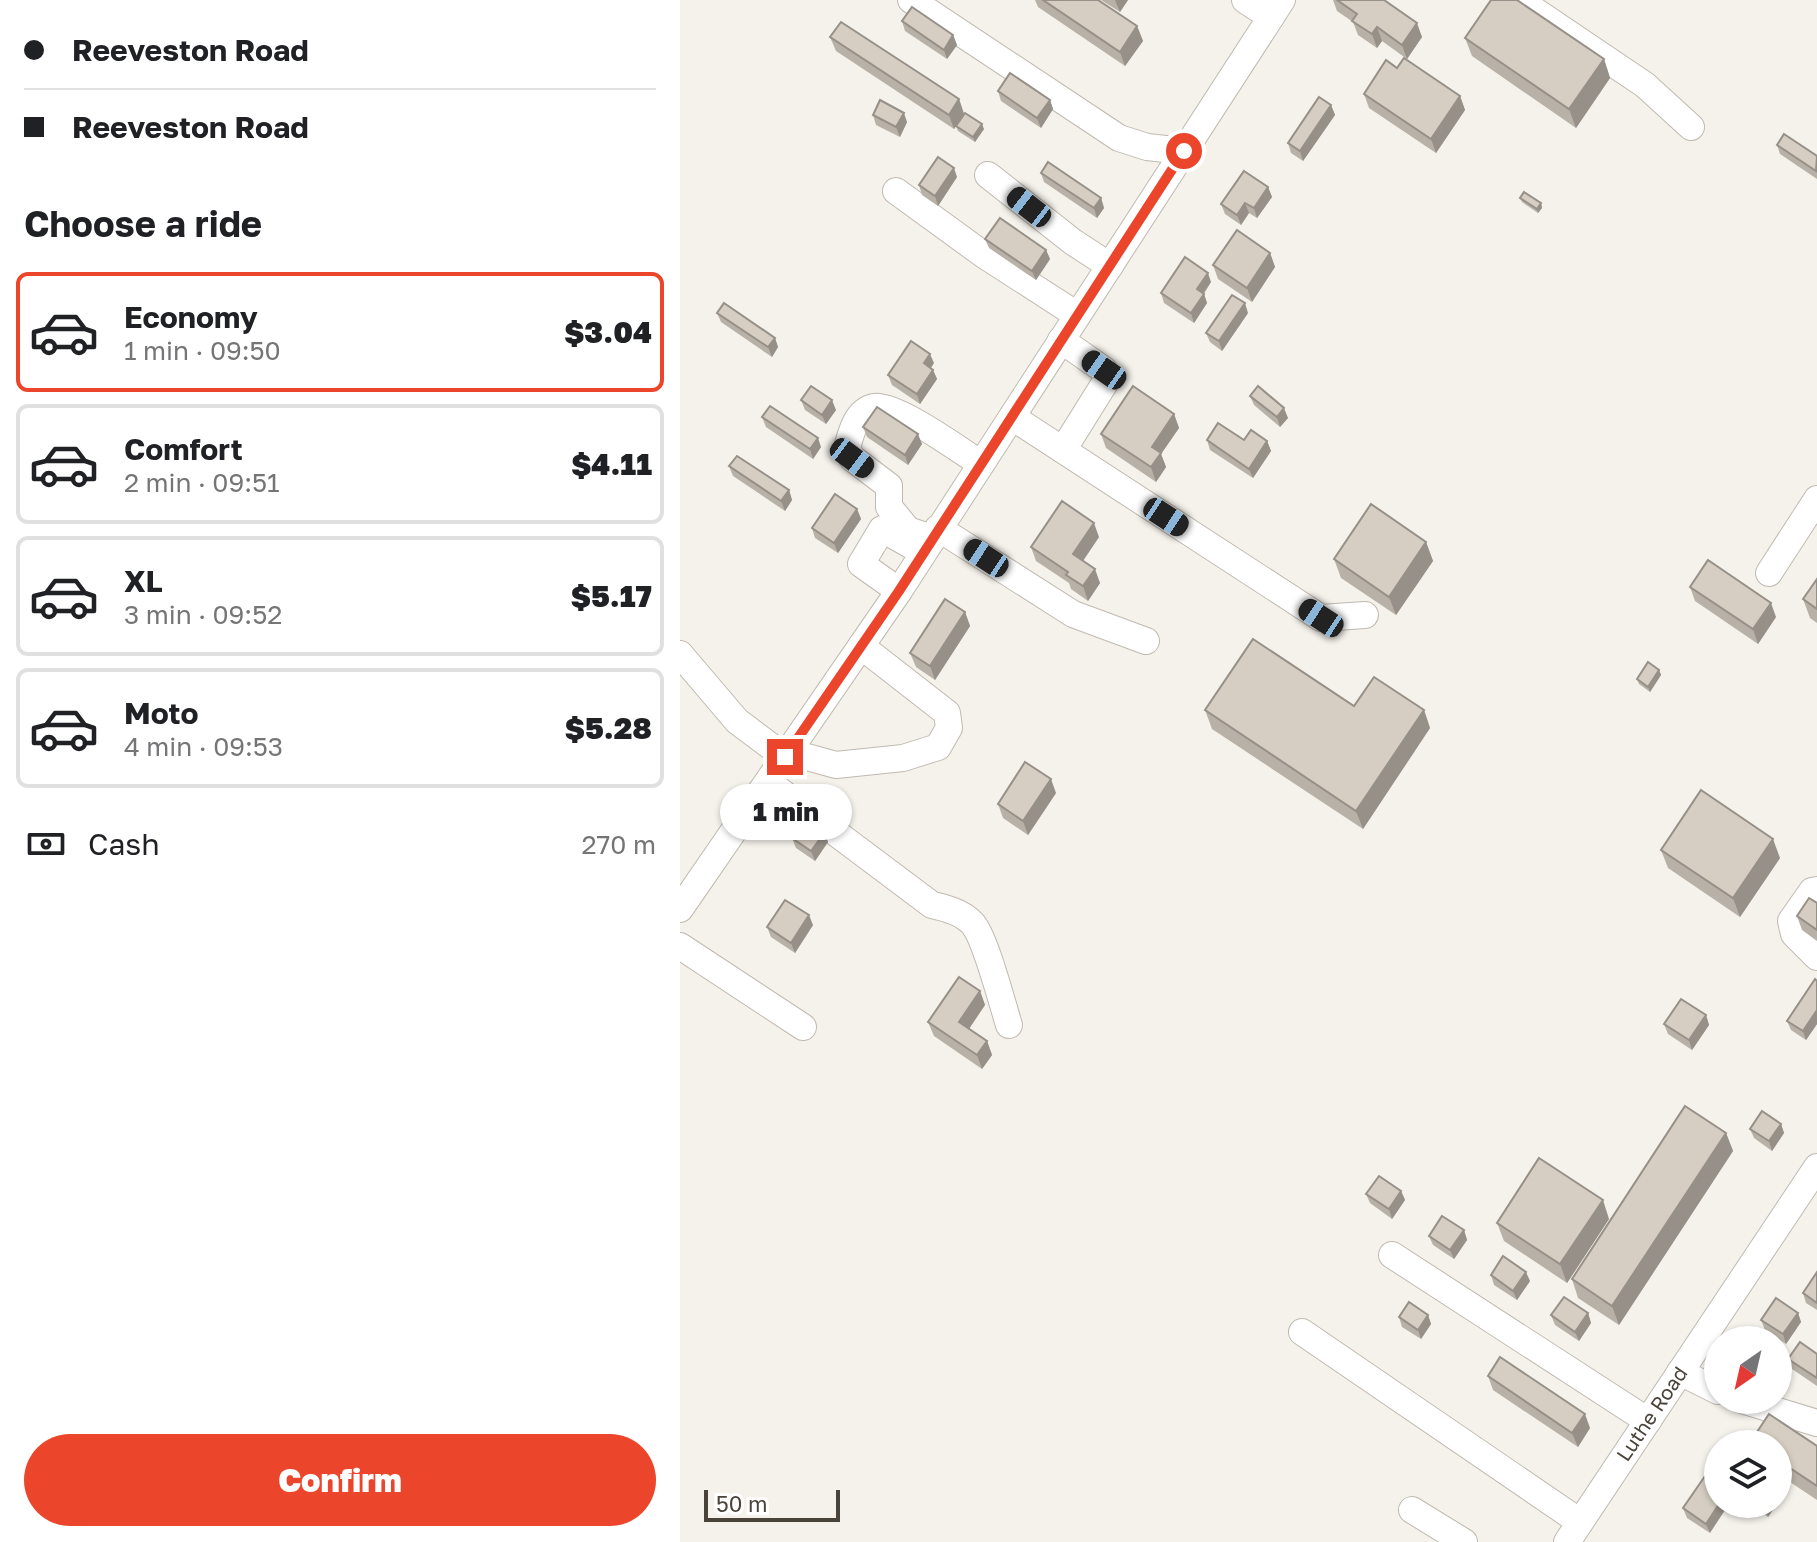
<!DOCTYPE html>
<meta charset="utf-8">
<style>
body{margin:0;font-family:"Golos Text",sans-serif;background:#f2f2f2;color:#202124;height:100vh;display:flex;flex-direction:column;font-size:30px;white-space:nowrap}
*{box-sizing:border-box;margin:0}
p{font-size:26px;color:#757577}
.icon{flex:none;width:44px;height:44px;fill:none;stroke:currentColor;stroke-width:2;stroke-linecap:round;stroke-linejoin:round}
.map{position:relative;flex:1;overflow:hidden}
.sheet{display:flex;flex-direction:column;background:#fff;width:680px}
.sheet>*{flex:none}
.hud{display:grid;align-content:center;height:176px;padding:0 24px;background:#fff}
.needle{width:52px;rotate:214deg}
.controls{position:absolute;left:1024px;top:1326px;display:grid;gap:16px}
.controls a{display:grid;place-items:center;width:88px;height:88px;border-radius:50%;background:#fff;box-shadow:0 2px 6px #0004;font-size:40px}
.scale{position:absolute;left:24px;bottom:20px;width:136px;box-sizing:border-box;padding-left:8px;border:4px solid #49433a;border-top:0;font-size:22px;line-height:28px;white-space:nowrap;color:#49433a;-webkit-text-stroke:6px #fff;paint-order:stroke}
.end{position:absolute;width:36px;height:36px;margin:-18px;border:10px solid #eb452c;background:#fff;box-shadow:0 0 0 4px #fff}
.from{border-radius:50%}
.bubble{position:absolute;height:56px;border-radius:28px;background:#fff;box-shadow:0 2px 6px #0004;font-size:26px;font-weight:800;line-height:56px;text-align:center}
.car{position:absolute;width:24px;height:48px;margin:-24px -12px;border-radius:10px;box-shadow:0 0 6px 2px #0007;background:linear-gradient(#222 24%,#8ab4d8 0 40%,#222 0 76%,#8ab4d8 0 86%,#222 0)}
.hud b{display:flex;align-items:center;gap:28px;height:76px;font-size:30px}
.hud b+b{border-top:2px solid #e0e0e0}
.hud i{width:20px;height:20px;background:#202124}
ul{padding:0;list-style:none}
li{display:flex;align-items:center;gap:24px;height:120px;margin:0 16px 12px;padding:0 8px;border:4px solid #e0e0e0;border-radius:12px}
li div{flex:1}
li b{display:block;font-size:30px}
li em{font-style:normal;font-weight:800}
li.current{border-color:#eb452c}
li>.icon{width:72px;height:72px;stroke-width:1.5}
h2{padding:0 24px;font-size:36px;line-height:96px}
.pay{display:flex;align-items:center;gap:20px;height:88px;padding:0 24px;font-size:30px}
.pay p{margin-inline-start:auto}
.action{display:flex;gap:16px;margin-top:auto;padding:16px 24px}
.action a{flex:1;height:92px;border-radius:48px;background:#eb452c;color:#fff;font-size:32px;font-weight:800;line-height:92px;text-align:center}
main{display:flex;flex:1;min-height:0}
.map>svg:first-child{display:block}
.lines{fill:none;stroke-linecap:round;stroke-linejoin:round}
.minor-casing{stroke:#c0b9af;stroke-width:28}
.minor{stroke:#fff;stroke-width:26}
.wall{fill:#b8b1a7}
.shaded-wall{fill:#969088}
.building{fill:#d6cec2;stroke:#969088;stroke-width:2}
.route{stroke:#eb452c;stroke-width:10}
.labels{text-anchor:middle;stroke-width:6;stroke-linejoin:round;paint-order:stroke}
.street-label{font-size:20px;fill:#49433a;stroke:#fff}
</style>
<main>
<section class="sheet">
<div class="hud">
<b><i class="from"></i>Reeveston Road</b>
<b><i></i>Reeveston Road</b>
</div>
<h2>Choose a ride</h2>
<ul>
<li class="current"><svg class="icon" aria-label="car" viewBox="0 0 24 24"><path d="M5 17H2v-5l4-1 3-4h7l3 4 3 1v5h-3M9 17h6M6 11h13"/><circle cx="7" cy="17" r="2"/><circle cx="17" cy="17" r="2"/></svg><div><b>Economy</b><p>1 min · 09:50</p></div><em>$3.04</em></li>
<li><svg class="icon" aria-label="car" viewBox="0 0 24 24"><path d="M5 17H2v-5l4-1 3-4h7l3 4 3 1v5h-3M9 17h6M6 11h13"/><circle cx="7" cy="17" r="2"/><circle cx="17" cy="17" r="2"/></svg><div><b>Comfort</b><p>2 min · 09:51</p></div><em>$4.11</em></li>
<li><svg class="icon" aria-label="car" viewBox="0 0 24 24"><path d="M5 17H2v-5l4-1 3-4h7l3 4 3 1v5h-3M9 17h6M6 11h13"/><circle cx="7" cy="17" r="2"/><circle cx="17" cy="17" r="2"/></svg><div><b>XL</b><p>3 min · 09:52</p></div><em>$5.17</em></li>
<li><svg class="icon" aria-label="car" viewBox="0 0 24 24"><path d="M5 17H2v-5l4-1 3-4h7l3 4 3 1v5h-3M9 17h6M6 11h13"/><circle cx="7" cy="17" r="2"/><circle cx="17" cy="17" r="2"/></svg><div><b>Moto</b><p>4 min · 09:53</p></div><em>$5.28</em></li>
</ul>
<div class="pay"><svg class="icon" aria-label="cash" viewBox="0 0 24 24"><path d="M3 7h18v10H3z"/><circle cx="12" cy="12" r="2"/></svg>Cash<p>270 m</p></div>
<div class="action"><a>Confirm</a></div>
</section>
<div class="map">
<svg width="1137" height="1542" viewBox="0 0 1137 1542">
<rect width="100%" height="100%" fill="#f5f2ec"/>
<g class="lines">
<defs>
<g id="minor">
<path d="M231,0l208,138 28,9 37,4"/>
<path d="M565,0l26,17"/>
<path d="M839,0l126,85 46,42"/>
<path d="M308,175l85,67 37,24"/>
<path d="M216,191l88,64 93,60"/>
<path d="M381,340l43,30 4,8 -45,72"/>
<path d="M332,417l309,201 44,-3"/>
<path d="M258,528l135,86 73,27"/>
<path d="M252,538l-24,-8 -19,-23v-21l-37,-28 -5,-10c4,-15 9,-37 27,-41 21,-4 87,44 107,57"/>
<path d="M1089,573l48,-74"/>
<path d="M219,591l-38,-27 21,-35 32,18"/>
<path d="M0,654l57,67 48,36"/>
<path d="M109,752l47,13 67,-7 35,-11 11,-19 -2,-15 -86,-67"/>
<path d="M88,782l164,123c14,3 30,7 40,18 13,13 30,80 37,102"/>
<path d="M1137,890l-5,1 -21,30 3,13 23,23"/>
<path d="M0,909l219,-318 383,-591"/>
<path d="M0,946l123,81"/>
<path d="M712,1255l256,166"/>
<path d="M622,1332l278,190"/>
<path d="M1000,1372l38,19"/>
<path d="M1062,1400l75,23"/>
<path d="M732,1510l52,32"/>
<path d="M887,1542l250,-375"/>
</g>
</defs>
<use href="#minor" class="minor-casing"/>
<use href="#minor" class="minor"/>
</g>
<g class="wall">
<path d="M355,0h63l39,26 6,15 -18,25 -87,-59z"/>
<path d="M421,0h27l-8,12z"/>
<path d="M653,0h51l38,37 -15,22 -25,-18 -5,7 -19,-13 -5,-13 -16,-11z"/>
<path d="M222,21l51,14 4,10 -10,14 -42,-28z"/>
<path d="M150,37l129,62 5,15 -10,15 -118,-78z"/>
<path d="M785,38l139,21 6,19 -34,50 -104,-72z"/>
<path d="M717,68l63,28 5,14 -29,43 -67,-45 -5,-14z"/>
<path d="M318,91l52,9 3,9 -12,19 -40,-27z"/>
<path d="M651,105l4,10 -32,46 -12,-8 -3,-10z"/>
<path d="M193,115l34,7 -7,15 -24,-12z"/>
<path d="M276,126l28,3 -9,13 -17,-11z"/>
<path d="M1097,145l40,11v23l-37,-25z"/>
<path d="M361,173l60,25 3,10 -7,10 -53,-36z"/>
<path d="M277,177l-19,29 -16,-11 -3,-10z"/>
<path d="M588,187l4,10 -15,21 -8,-5 -8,12 -16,-11 -4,-10z"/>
<path d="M840,198l21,5 1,5 -4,5 -16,-11z"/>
<path d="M305,239l61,11 4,9 -14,21 -47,-32z"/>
<path d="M590,253l5,14 -23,35 -34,-23 -5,-14z"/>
<path d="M531,282l-7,12 3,9 -13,20 -30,-20 -3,-10z"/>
<path d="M37,313l58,25 3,9 -6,10 -51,-35z"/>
<path d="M568,313l-26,38 -12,-9 -4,-9z"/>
<path d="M254,363l-3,5 2,2 4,9 -17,25 -28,-19 -4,-10z"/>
<path d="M570,396l38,22 -8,9 -26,-22z"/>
<path d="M121,400l35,10 -10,14 -21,-14z"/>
<path d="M494,414l5,14 -18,26 5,13 -10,15 -50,-34 -5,-14z"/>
<path d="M82,417l59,30 -8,12 -47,-32z"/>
<path d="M183,427l59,17 -14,21 -41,-28z"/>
<path d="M527,440l60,1 4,10 -18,27 -43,-28z"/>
<path d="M49,466l60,24 3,10 -7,11 -52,-35z"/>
<path d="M177,509l4,10 -23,34 -23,-15 -3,-10z"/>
<path d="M419,537l-16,24 17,22 -12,18 -17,-12 -2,-6 -33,-22 -5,-14z"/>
<path d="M746,542l7,19 -37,54 -55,-37 -7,-19z"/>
<path d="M1137,579v44l-7,-5 -7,-19z"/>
<path d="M1010,587l86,30 -18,27 -63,-43z"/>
<path d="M285,612l5,14 -35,54 -19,-13 -6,-14z"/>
<path d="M979,670l2,5 -11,17 -11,-8 -2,-5z"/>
<path d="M674,706l70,4 6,18 -67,101 -151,-100 -7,-19z"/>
<path d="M376,793l-28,42 -25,-17 -5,-14z"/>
<path d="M144,833l4,9 -13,19 -19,-13 -4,-10z"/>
<path d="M981,850l119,8 -40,59 -72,-49z"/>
<path d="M1137,903v38l-15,-11 -5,-14z"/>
<path d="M133,925l-18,28 -24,-16 -4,-10z"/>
<path d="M1137,981v43l-11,16 -15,-10 -4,-9z"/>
<path d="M300,991l5,14 -16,24 18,12 5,14 -10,14 -48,-33 -6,-14z"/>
<path d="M1026,1015l3,10 -17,25 -24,-16 -4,-10z"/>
<path d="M1101,1124l3,9 -12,18 -18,-13 -4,-9z"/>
<path d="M1046,1133l7,18 -114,174 -41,-27 -6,-19z"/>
<path d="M721,1191l4,9 -13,19 -22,-16 -4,-9z"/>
<path d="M929,1219l-42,64 -63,-42 -7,-18z"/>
<path d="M784,1230l3,10 -13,19 -21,-14 -4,-9z"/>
<path d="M1137,1272v38l-11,-7 -3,-10z"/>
<path d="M811,1275l39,6 -13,19 -23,-15z"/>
<path d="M908,1313l3,10 -12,18 -24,-16 -4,-10z"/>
<path d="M1118,1313l3,9 -15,22 -21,-14 -4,-10z"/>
<path d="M748,1315l3,9 -10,15 -19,-12 -3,-10z"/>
<path d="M1137,1354v32l-25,-17 -4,-10z"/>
<path d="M808,1376l102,52 -12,19 -85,-57z"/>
<path d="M1071,1441l66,5v54l-39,-26v-30h-26z"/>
<path d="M1025,1476l5,57 -23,-15 -4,-10z"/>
<path d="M1069,1504h28l-9,13z"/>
</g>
<g class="shaded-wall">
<path d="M435,0h13l-8,12z"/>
<path d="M737,23l5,14 -15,22 -5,-14z"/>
<path d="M457,26l6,15 -18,25 -5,-14z"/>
<path d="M697,27l5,14 -5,7 -5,-14z"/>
<path d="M273,35l4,10 -10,14 -3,-9z"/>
<path d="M924,59l6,19 -34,50 -7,-19z"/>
<path d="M780,96l5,14 -29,43 -5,-14z"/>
<path d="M279,99l5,15 -10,15 -5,-14z"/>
<path d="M370,100l3,9 -12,19 -4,-10z"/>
<path d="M651,105l4,10 -32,46 -3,-10z"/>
<path d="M224,113l3,9 -7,15 -4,-10z"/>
<path d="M302,124l2,5 -9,13 -2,-5z"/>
<path d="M274,168l3,9 -19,29 -3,-10z"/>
<path d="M588,187l4,10 -15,21 -3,-10z"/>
<path d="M421,198l3,10 -7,10 -3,-10z"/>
<path d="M565,203l4,10 -8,12 -4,-10z"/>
<path d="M861,203l1,5 -4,5 -1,-4z"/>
<path d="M366,250l4,9 -14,21 -4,-9z"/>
<path d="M590,253l5,14 -23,35 -5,-14z"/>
<path d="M528,273l3,9 -11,16 -3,-9z"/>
<path d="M524,294l3,9 -13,20 -3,-10z"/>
<path d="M565,303l3,10 -26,38 -3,-10z"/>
<path d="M95,338l3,9 -6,10 -4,-10z"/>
<path d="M250,354l4,9 -7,10 -3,-10z"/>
<path d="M253,370l4,9 -17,25 -3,-10z"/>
<path d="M152,400l4,10 -10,14 -4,-9z"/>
<path d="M604,408l4,10 -8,9 -3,-10z"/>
<path d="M494,414l5,14 -18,26 5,13 -10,15 -5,-15 1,-20z"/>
<path d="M238,434l4,10 -14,21 -3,-10z"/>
<path d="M138,438l3,9 -8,12 -3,-10z"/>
<path d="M587,441l4,10 -18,27 -4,-9z"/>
<path d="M109,490l3,10 -7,11 -4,-10z"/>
<path d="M177,509l4,10 -23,34 -4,-10z"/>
<path d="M414,523l5,14 -21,31 -5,-14z"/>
<path d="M746,542l7,19 -37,54 -7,-18z"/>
<path d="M415,569l5,14 -12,18 -5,-15z"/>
<path d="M1091,603l5,14 -18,27 -5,-15z"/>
<path d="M285,612l5,14 -35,54 -5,-14z"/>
<path d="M979,670l2,5 -11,17 -2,-5z"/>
<path d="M744,710l6,18 -67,101 -7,-18z"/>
<path d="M371,779l5,14 -28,42 -5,-14z"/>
<path d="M144,833l4,9 -13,19 -4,-10z"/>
<path d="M1093,839l7,19 -40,59 -7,-19z"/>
<path d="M129,915l4,10 -18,28 -4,-10z"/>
<path d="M300,991l5,14 -21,31 -5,-14z"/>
<path d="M1137,1010v14l-11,16 -3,-9z"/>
<path d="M1026,1015l3,10 -17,25 -3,-10z"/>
<path d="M307,1041l5,14 -10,14 -5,-14z"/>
<path d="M1101,1124l3,9 -12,18 -3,-10z"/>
<path d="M1046,1133l7,18 -114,174 -7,-19z"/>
<path d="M721,1191l4,9 -13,19 -3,-10z"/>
<path d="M923,1200l6,19 -42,64 -7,-19z"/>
<path d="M784,1230l3,10 -13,19 -4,-9z"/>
<path d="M846,1272l4,9 -13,19 -4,-9z"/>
<path d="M908,1313l3,10 -12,18 -4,-9z"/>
<path d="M1118,1313l3,9 -15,22 -3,-10z"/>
<path d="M748,1315l3,9 -10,15 -3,-9z"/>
<path d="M905,1414l5,14 -12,19 -6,-14z"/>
<path d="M1099,1479l6,14 -7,10v-22z"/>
<path d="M1039,1504h10l-19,29 -4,-9z"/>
<path d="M1084,1504h13l-9,13z"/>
</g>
<g class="building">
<path d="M363,0h55l39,26 -17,26z"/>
<path d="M657,0h47l33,23 -15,22 -25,-18 -5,7 -20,-13 5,-7z"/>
<path d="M811,0h26l87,59 -35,50 -104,-71z"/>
<path d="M232,7l41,28 -9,15 -42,-29z"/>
<path d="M161,22l118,77 -10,16 -119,-78z"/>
<path d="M724,58l56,38 -29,43 -67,-45 22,-34 11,8z"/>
<path d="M330,73l40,27 -13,18 -39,-27z"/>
<path d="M639,97l12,8 -31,46 -12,-8z"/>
<path d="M200,100l24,13 -8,14 -23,-12z"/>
<path d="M285,113l17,11 -9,13 -17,-11z"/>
<path d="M1104,134l33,22 -1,15 -39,-26z"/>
<path d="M258,157l16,11 -19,28 -16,-11z"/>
<path d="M368,162l53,36 -7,10 -53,-35z"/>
<path d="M564,171l24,16 -14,21 -9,-5 -8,12 -16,-11z"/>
<path d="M844,192l17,11 -4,6 -17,-11z"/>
<path d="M320,218l46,32 -14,21 -47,-32z"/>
<path d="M557,230l33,23 -23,35 -34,-23z"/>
<path d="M505,257l23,16 -11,16 7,5 -13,19 -30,-20z"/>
<path d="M552,295l13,8 -26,38 -13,-8z"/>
<path d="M44,303l51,35 -7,9 -51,-34z"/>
<path d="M231,341l19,13 -6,9 9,7 -16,24 -29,-19z"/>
<path d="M131,386l21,14 -10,15 -21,-15z"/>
<path d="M453,386l41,28 -22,33 9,6 -10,14 -50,-33z"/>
<path d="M578,386l26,22 -7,9 -27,-21z"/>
<path d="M90,406l48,32 -8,11 -48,-32z"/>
<path d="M197,407l41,27 -13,21 -42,-28z"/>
<path d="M538,423l26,17 7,-10 16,11 -18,28 -42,-29z"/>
<path d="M57,456l52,34 -8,11 -52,-35z"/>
<path d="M155,494l22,15 -23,34 -22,-15z"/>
<path d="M382,501l32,22 -21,31 22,15 -12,17 -17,-11 2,-3 -37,-25z"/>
<path d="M691,504l55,38 -37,55 -55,-38z"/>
<path d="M1028,560l63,43 -18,26 -63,-42z"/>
<path d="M1137,579v30l-14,-10z"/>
<path d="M265,599l20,13 -35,54 -20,-13z"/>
<path d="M573,639l101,67 20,-29 50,33 -68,101 -151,-101z"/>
<path d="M968,662l11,8 -11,17 -11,-8z"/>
<path d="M345,762l26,17 -28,42 -25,-17z"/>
<path d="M1021,790l72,49 -40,59 -72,-48z"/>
<path d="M125,820l19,13 -13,18 -19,-13z"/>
<path d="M1129,898l8,5v27l-20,-14z"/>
<path d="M105,900l24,15 -18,28 -24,-16z"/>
<path d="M279,977l21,14 -21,31 28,19 -10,14 -49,-33z"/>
<path d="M1135,979l2,2v29l-14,21 -16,-10z"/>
<path d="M1001,999l25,16 -17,25 -25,-16z"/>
<path d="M1005,1106l41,27 -114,173 -40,-27z"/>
<path d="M1082,1111l19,13 -12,17 -19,-12z"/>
<path d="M859,1158l64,42 -43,64 -63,-41z"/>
<path d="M699,1176l22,15 -12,18 -23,-15z"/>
<path d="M762,1216l22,14 -14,20 -21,-14z"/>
<path d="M823,1256l23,16 -13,19 -22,-16z"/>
<path d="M1137,1272v31l-14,-10z"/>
<path d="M884,1297l24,16 -13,19 -24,-17z"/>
<path d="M1096,1298l22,15 -15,21 -22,-14z"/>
<path d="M729,1302l19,13 -10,15 -19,-13z"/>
<path d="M1120,1342l17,12v24l-29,-19z"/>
<path d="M820,1357l85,57 -13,19 -84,-57z"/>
<path d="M1089,1414l48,32v40l-39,-26v-16h-23l-4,-3z"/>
<path d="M1025,1476l13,8v20h1l-13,20 -23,-16z"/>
</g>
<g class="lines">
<path class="route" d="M105,757l114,-166 285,-440"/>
</g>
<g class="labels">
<g class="street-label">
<text transform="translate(972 1414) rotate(-56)" y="7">Luthe Road</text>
</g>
</g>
</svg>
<div class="controls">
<a><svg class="needle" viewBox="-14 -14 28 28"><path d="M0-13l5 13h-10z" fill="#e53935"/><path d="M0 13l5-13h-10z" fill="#757577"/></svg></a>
<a><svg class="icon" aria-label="layers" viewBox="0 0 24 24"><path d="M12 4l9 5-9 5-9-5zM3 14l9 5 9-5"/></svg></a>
</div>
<div class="scale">50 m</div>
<i class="end from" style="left:504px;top:151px"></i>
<i class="end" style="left:105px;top:757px"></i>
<div class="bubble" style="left:40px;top:784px;width:132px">1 min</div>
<i class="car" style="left:349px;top:207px;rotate:308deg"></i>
<i class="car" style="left:424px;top:370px;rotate:305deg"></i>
<i class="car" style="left:172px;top:458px;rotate:127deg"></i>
<i class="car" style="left:486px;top:517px;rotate:123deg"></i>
<i class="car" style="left:306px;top:558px;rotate:303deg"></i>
<i class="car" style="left:641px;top:618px;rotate:303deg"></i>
</div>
</main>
